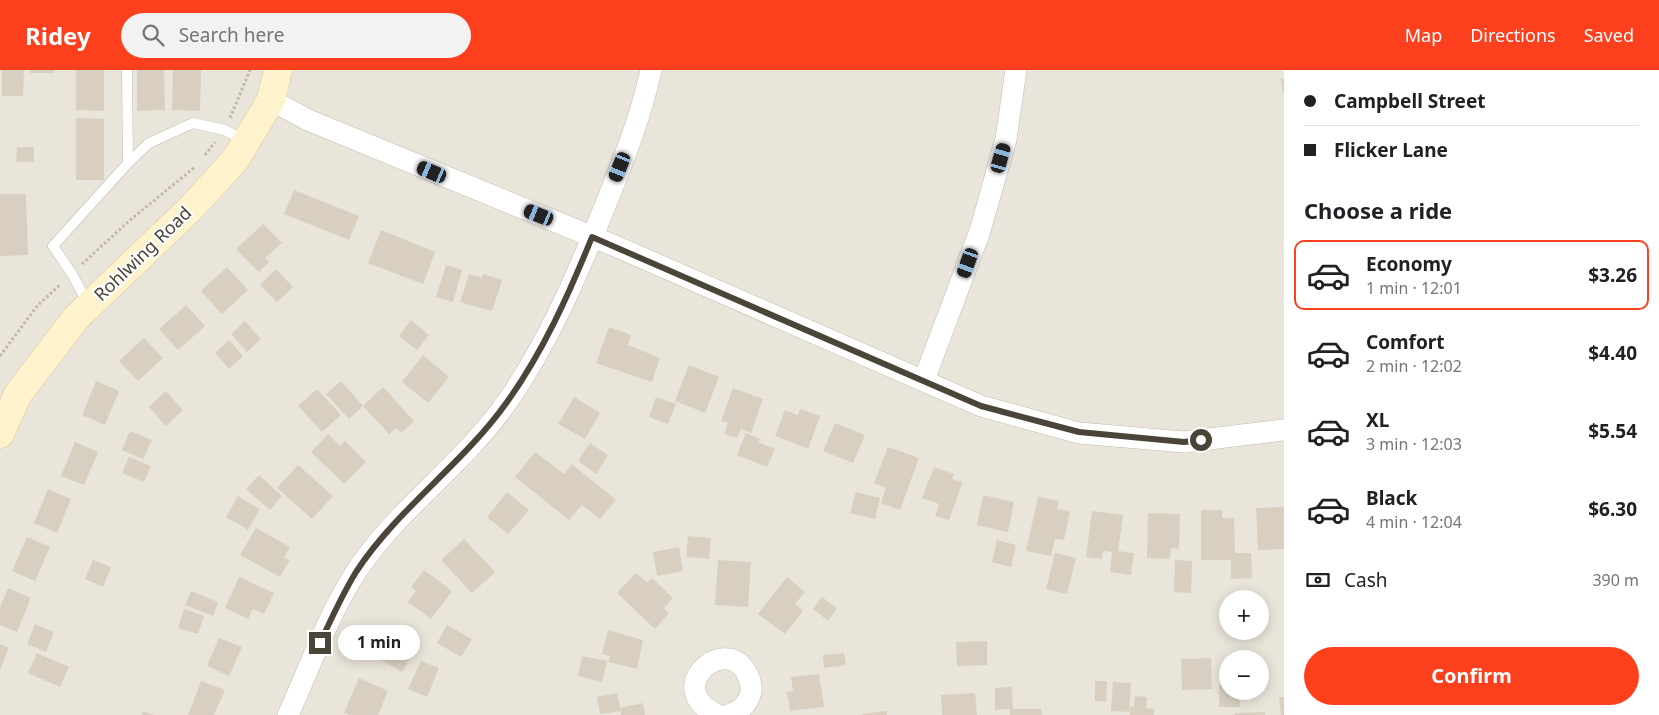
<!DOCTYPE html>
<meta charset="utf-8">
<style>
body{margin:0;font-family:"Noto Sans",sans-serif;background:#f2f2f2;color:#202124;height:100vh;display:flex;flex-direction:column;font-size:19px;white-space:nowrap}
*{box-sizing:border-box;margin:0}
p{font-size:16px;color:#757577}
.icon{flex:none;width:28px;height:28px;fill:none;stroke:currentColor;stroke-width:2;stroke-linecap:round;stroke-linejoin:round}
.map{position:relative;flex:1;overflow:hidden}
.details{display:flex;flex-direction:column;background:#fff;width:375px}
.details>*{flex:none}
.top-card{display:grid;align-content:center;height:110px;padding:0 20px;background:#fff}
.fabs{position:absolute;left:1219px;top:520px;display:grid;gap:10px}
.fabs a{display:grid;place-items:center;width:50px;height:50px;border-radius:50%;background:#fff;box-shadow:0 2px 12px #0003;font-size:25px}
.end{position:absolute;width:22px;height:22px;margin:-11px;border:6px solid #4b4439;background:#fff;box-shadow:0 0 0 2px #fff}
.from{border-radius:50%}
.bubble{position:absolute;height:35px;border-radius:18px;background:#fff;box-shadow:0 2px 12px #0003;font-size:16px;font-weight:700;line-height:35px;text-align:center}
.car{position:absolute;width:15px;height:30px;margin:-15px -8px;border-radius:6px;box-shadow:0 0 4px 1px #0007;background:linear-gradient(#222 24%,#8ab4d8 0 40%,#222 0 76%,#8ab4d8 0 86%,#222 0)}
.top-card b{display:flex;align-items:center;gap:18px;height:48px;font-size:19px}
.top-card b+b{border-top:1px solid #e0e0e0}
.top-card i{width:12px;height:12px;background:#202124}
ul{padding:0;list-style:none}
li{display:flex;align-items:center;gap:15px;height:70px;margin:0 10px 8px;padding:0 10px;border:2px solid transparent;border-radius:10px}
li div{flex:1}
li b{display:block;font-size:19px}
li em{font-style:normal;font-weight:700}
li.current{border-color:#fc3f1d}
li>.icon{width:45px;height:45px;stroke-width:1.5}
h2{padding:0 20px;font-size:22px;line-height:60px}
.pay{display:flex;align-items:center;gap:12px;height:55px;padding:0 20px;font-size:19px}
.pay p{margin-inline-start:auto}
.cta{display:flex;gap:10px;margin-top:auto;padding:10px 20px}
.cta a{flex:1;height:58px;border-radius:30px;background:#fc3f1d;color:#fff;font-size:20px;font-weight:700;line-height:58px;text-align:center}
header{display:flex;align-items:center;gap:30px;box-sizing:border-box;height:70px;padding:0 25px;background:#fc3f1d;color:#fff}
header strong{font-size:24px}
nav{display:flex;gap:28px;margin-inline-start:auto;font-size:18px}
.search{width:350px;height:45px;background:#f2f2f2;display:flex;align-items:center;gap:12px;box-sizing:border-box;padding:0 18px;border-radius:28px;color:#757577;font-size:19px}
main{display:flex;flex:1;min-height:0}
.map>svg:first-child{display:block}
.residential{fill:#eae5da;fill-rule:evenodd}
.building{fill:#d8cfc1}
.lines{fill:none;stroke-linecap:round;stroke-linejoin:round}
.lane-casing{stroke:#c2bbae;stroke-width:11}
.street-casing{stroke:#c2bbae;stroke-width:22}
.secondary-casing{stroke:#d6c79b;stroke-width:29}
.path{stroke:#c4b79f;stroke-width:3;stroke-dasharray:2.5 2.5;stroke-linecap:butt}
.lane{stroke:#fff;stroke-width:10}
.street{stroke:#fff;stroke-width:21}
.secondary{stroke:#fff3cd;stroke-width:28}
.route{stroke:#4b4439;stroke-width:6}
.labels{text-anchor:middle;stroke-width:4;stroke-linejoin:round;paint-order:stroke}
.street-label{font-size:18px;fill:#4b4439;stroke:#fff}
</style>
<header>
<strong>Ridey</strong>
<div class="search"><svg class="icon" aria-label="search" viewBox="0 0 24 24"><circle cx="10" cy="10" r="6"/><path d="M15 15l6 6"/></svg>Search here</div>
<nav><a>Map</a><a>Directions</a><a>Saved</a></nav>
</header>
<main>
<div class="map">
<svg width="1284" height="645" viewBox="0 0 1284 645">
<rect width="100%" height="100%" fill="#f6f3ec"/>
<path class="residential" d="M0,0h1284v645h-1284zM1228,529h32v32h-32zM1228,589h32v32h-32z"/>
<g class="building">
<path d="M2,0h22l-1,26h-21z"/>
<rect x="30" y="0" width="24" height="3"/>
<path d="M76,0h28v41l-28,-1z"/>
<path d="M137,0h27l1,40 -28,1z"/>
<path d="M173,0h28l-1,41 -28,-1z"/>
<path d="M1281,9h3v15h-1z"/>
<path d="M76,48l28,1v61h-28z"/>
<path d="M17,77h17v15h-18z"/>
<path d="M294,120l65,26 -10,24 -65,-26z"/>
<path d="M0,124h26l2,61 -28,1z"/>
<path d="M263,154l19,19 -17,15 4,4 -10,10 -23,-23z"/>
<path d="M381,160l54,22 -12,32 -55,-21z"/>
<path d="M446,195l16,5 -9,32 -17,-5z"/>
<path d="M227,197l21,23 -26,24 -21,-23z"/>
<path d="M276,199l17,18 -16,15 -17,-17z"/>
<path d="M469,204l13,4 1,-4 19,6 -10,31 -32,-9z"/>
<path d="M186,235l19,21 -27,24 -19,-21z"/>
<path d="M411,250l18,15 -12,15 -18,-14z"/>
<path d="M245,251l16,18 -14,13 -16,-18z"/>
<path d="M609,257l22,8 -3,10 32,13 -8,24 -56,-19z"/>
<path d="M144,268l19,20 -25,23 -19,-20z"/>
<path d="M229,270l14,16 -14,13 -14,-16z"/>
<path d="M423,285l26,22 -21,26 -26,-21z"/>
<path d="M689,295l30,12 -14,36 -30,-12z"/>
<path d="M96,311l23,10 -14,34 -23,-10z"/>
<path d="M341,311l22,25 -14,13 -23,-25z"/>
<path d="M383,317l31,34 -13,12 -5,-5 -7,6 -26,-28z"/>
<path d="M733,318l30,11 -12,34 -10,-4 -4,9 -13,-4 4,-11 -7,-2z"/>
<path d="M317,319l24,26 -19,17 -24,-26z"/>
<path d="M166,321l17,19 -17,16 -17,-19z"/>
<path d="M574,327l26,16 -15,26 -27,-15z"/>
<path d="M656,327l20,7 -8,20 -19,-7z"/>
<path d="M800,339l20,7 -12,33 -33,-13 10,-26 13,5z"/>
<path d="M835,353l30,12 -12,28 -30,-12z"/>
<path d="M130,361l22,9 -9,19 -21,-9z"/>
<path d="M746,363l14,6 -2,3 17,7 -8,18 -30,-12z"/>
<path d="M328,364l12,12 5,-5 21,21 -22,22 -33,-32z"/>
<path d="M75,372l23,10 -14,33 -23,-9z"/>
<path d="M590,373l18,12 -12,19 -18,-13z"/>
<path d="M888,377l31,11 -19,52 -19,-7 5,-15 -12,-5z"/>
<path d="M535,382l29,22 8,-10 44,36 -16,19 -18,-14 -13,15 -54,-43z"/>
<path d="M129,387l22,9 -7,16 -22,-9z"/>
<path d="M298,395l35,31 -21,23 -35,-31z"/>
<path d="M934,397l20,7 -2,5 11,3 -14,38 -14,-4 4,-12 -17,-6z"/>
<path d="M259,405l23,21 -12,14 -24,-21z"/>
<path d="M48,419l23,10 -14,34 -23,-10z"/>
<path d="M507,422l22,18 -21,24 -21,-17z"/>
<path d="M856,422l24,6 -5,21 -25,-6z"/>
<path d="M983,425l31,7 -6,30 -31,-7z"/>
<path d="M238,426l22,13 -12,21 -22,-13z"/>
<path d="M1038,427l21,4 -2,8 13,2 -6,29 -9,-1 -4,17 -25,-5z"/>
<path d="M1284,437v42l-26,1 -2,-42z"/>
<path d="M1201,440h21v8h12l1,35h16l1,25 -21,1v-19h-30z"/>
<path d="M1092,441l31,4 -5,36 16,2 -3,22 -21,-3 2,-20 -9,-1 -1,8 -16,-2z"/>
<path d="M1148,443l32,1 -1,35 -8,-1 -1,11 -23,-1z"/>
<path d="M256,458l34,19 -6,11 6,2 -10,17 -40,-22z"/>
<path d="M688,466l23,2 -2,21 -23,-2z"/>
<path d="M27,467l23,10 -15,34 -23,-10z"/>
<path d="M464,469l31,33 -23,21 -31,-33z"/>
<path d="M997,470l19,5 -5,22 -19,-5z"/>
<path d="M679,477l4,24 -26,5 -4,-24z"/>
<path d="M1055,483l21,5 -9,36 -21,-5z"/>
<path d="M93,490l18,7 -8,20 -18,-8z"/>
<path d="M718,490l33,2 -3,45 -33,-2z"/>
<path d="M1175,490l17,1 -1,32 -17,-1z"/>
<path d="M424,500l28,21 -21,28 -23,-17 8,-11 -5,-4z"/>
<path d="M636,503l11,9 5,-4 21,20 -9,10 5,5 -14,16 -38,-36z"/>
<path d="M239,507l35,16 -10,21 -11,-5 -5,10 -23,-11z"/>
<path d="M787,507l18,15 -10,12 8,7 -18,23 -27,-20z"/>
<path d="M8,518l23,10 -14,34 -17,-7v-17z"/>
<path d="M191,521l27,11 -5,14 -28,-11z"/>
<path d="M822,527l15,11 -9,13 -15,-12z"/>
<path d="M184,539l20,7 -6,18 -20,-6z"/>
<path d="M35,554l19,8 -8,20 -19,-8z"/>
<path d="M447,555l25,14 -11,18 -24,-14z"/>
<path d="M391,556l28,16 -17,30 -24,-14 6,-11 -3,-2z"/>
<path d="M608,560l35,10 -6,29 -29,-7 2,-6 -8,-2z"/>
<path d="M219,568l23,9 -13,29 -22,-10z"/>
<path d="M987,571v24l-30,1 -1,-24z"/>
<path d="M0,574l9,4 -9,22z"/>
<path d="M37,583l32,14 -9,20 -32,-14z"/>
<path d="M844,583l2,12 -22,3 -1,-13z"/>
<path d="M582,586l25,5 -5,21 -24,-6z"/>
<path d="M1211,588l1,31 -30,1 -1,-31z"/>
<path d="M421,591l18,7 -12,29 -19,-8z"/>
<path d="M819,604l5,33 -34,4 -3,-19 6,-1 -2,-14z"/>
<path d="M359,608l29,13 -10,24h-29l-5,-2z"/>
<path d="M201,611l24,9 -11,25h-26z"/>
<path d="M1095,611h12l-1,21 -11,-1z"/>
<path d="M1113,612l18,1 -2,29 -18,-1z"/>
<path d="M1219,615h9v6h11l1,16h-21z"/>
<path d="M1012,617l1,22h28l1,6h-32v-6l-15,1v-22z"/>
<path d="M617,623l3,15 23,-5 2,12h-24v-4l-21,3 -3,-17z"/>
<path d="M975,623l2,22h-35l-1,-20z"/>
<path d="M1135,626l12,1 -1,11 8,1v6h-24v-8h4z"/>
<path d="M1279,627h5v18h-3z"/>
<path d="M143,641l11,4h-12z"/>
<path d="M886,641l1,4h-25v-1z"/>
<path d="M1265,642v3h-30v-2z"/>
</g>
<g class="lines">
<defs>
<g id="lane">
<path d="M127,0l1,93"/>
<path d="M88,234l-16,-30 -19,-28 75,-83 21,-20 44,-20 32,7 20,11"/>
</g>
<g id="street">
<path d="M271,30l37,20 307,126 366,160 98,27 105,9 100,-12"/>
<path d="M924,310l56,-149 26,-92 10,-69"/>
<path d="M288,645c22,-48 40,-100 68,-143 42,-64 108,-108 151,-170 42,-60 71,-129 98,-196 18,-45 36,-89 46,-136"/>
<path d="M718,645c-56,-25 4,-80 27,-45 4,7 7,13 6,22 -3,13 -11,19 -23,23"/>
</g>
<path id="secondary" d="M0,364l18,-40 58,-76 116,-111 43,-47 36,-60 7,-30"/>
</defs>
<use href="#lane" class="lane-casing"/>
<use href="#street" class="street-casing"/>
<use href="#secondary" class="secondary-casing"/>
<g class="path">
<path d="M230,48l20,-48"/>
<path d="M205,85l10,-13"/>
<path d="M82,194l47,-43 66,-54"/>
<path d="M0,286l38,-51 23,-21"/>
</g>
<use href="#lane" class="lane"/>
<use href="#street" class="street"/>
<use href="#secondary" class="secondary"/>
</g>
<g class="lines">
<path class="route" d="M320,573c11,-24 22,-48 36,-71 41,-63 108,-109 151,-170 36,-50 62,-108 85,-165l389,169 98,26 105,10 17,-2"/>
</g>
<g class="labels">
<g class="street-label">
<text transform="translate(143 184) rotate(-44)" y="6">Rohlwing Road</text>
</g>
</g>
</svg>
<div class="fabs">
<a>+</a>
<a>−</a>
</div>
<i class="end from" style="left:1201px;top:370px"></i>
<i class="end" style="left:320px;top:573px"></i>
<div class="bubble" style="left:338px;top:555px;width:82px">1 min</div>
<i class="car" style="left:1001px;top:88px;rotate:16deg"></i>
<i class="car" style="left:620px;top:97px;rotate:202deg"></i>
<i class="car" style="left:432px;top:102px;rotate:293deg"></i>
<i class="car" style="left:539px;top:145px;rotate:292deg"></i>
<i class="car" style="left:968px;top:193px;rotate:200deg"></i>
</div>
<section class="details">
<div class="top-card">
<b><i class="from"></i>Campbell Street</b>
<b><i></i>Flicker Lane</b>
</div>
<h2>Choose a ride</h2>
<ul>
<li class="current"><svg class="icon" aria-label="car" viewBox="0 0 24 24"><path d="M5 17H2v-5l4-1 3-4h7l3 4 3 1v5h-3M9 17h6M6 11h13"/><circle cx="7" cy="17" r="2"/><circle cx="17" cy="17" r="2"/></svg><div><b>Economy</b><p>1 min · 12:01</p></div><em>$3.26</em></li>
<li><svg class="icon" aria-label="car" viewBox="0 0 24 24"><path d="M5 17H2v-5l4-1 3-4h7l3 4 3 1v5h-3M9 17h6M6 11h13"/><circle cx="7" cy="17" r="2"/><circle cx="17" cy="17" r="2"/></svg><div><b>Comfort</b><p>2 min · 12:02</p></div><em>$4.40</em></li>
<li><svg class="icon" aria-label="car" viewBox="0 0 24 24"><path d="M5 17H2v-5l4-1 3-4h7l3 4 3 1v5h-3M9 17h6M6 11h13"/><circle cx="7" cy="17" r="2"/><circle cx="17" cy="17" r="2"/></svg><div><b>XL</b><p>3 min · 12:03</p></div><em>$5.54</em></li>
<li><svg class="icon" aria-label="car" viewBox="0 0 24 24"><path d="M5 17H2v-5l4-1 3-4h7l3 4 3 1v5h-3M9 17h6M6 11h13"/><circle cx="7" cy="17" r="2"/><circle cx="17" cy="17" r="2"/></svg><div><b>Black</b><p>4 min · 12:04</p></div><em>$6.30</em></li>
</ul>
<div class="pay"><svg class="icon" aria-label="cash" viewBox="0 0 24 24"><path d="M3 7h18v10H3z"/><circle cx="12" cy="12" r="2"/></svg>Cash<p>390 m</p></div>
<div class="cta"><a>Confirm</a></div>
</section>
</main>
